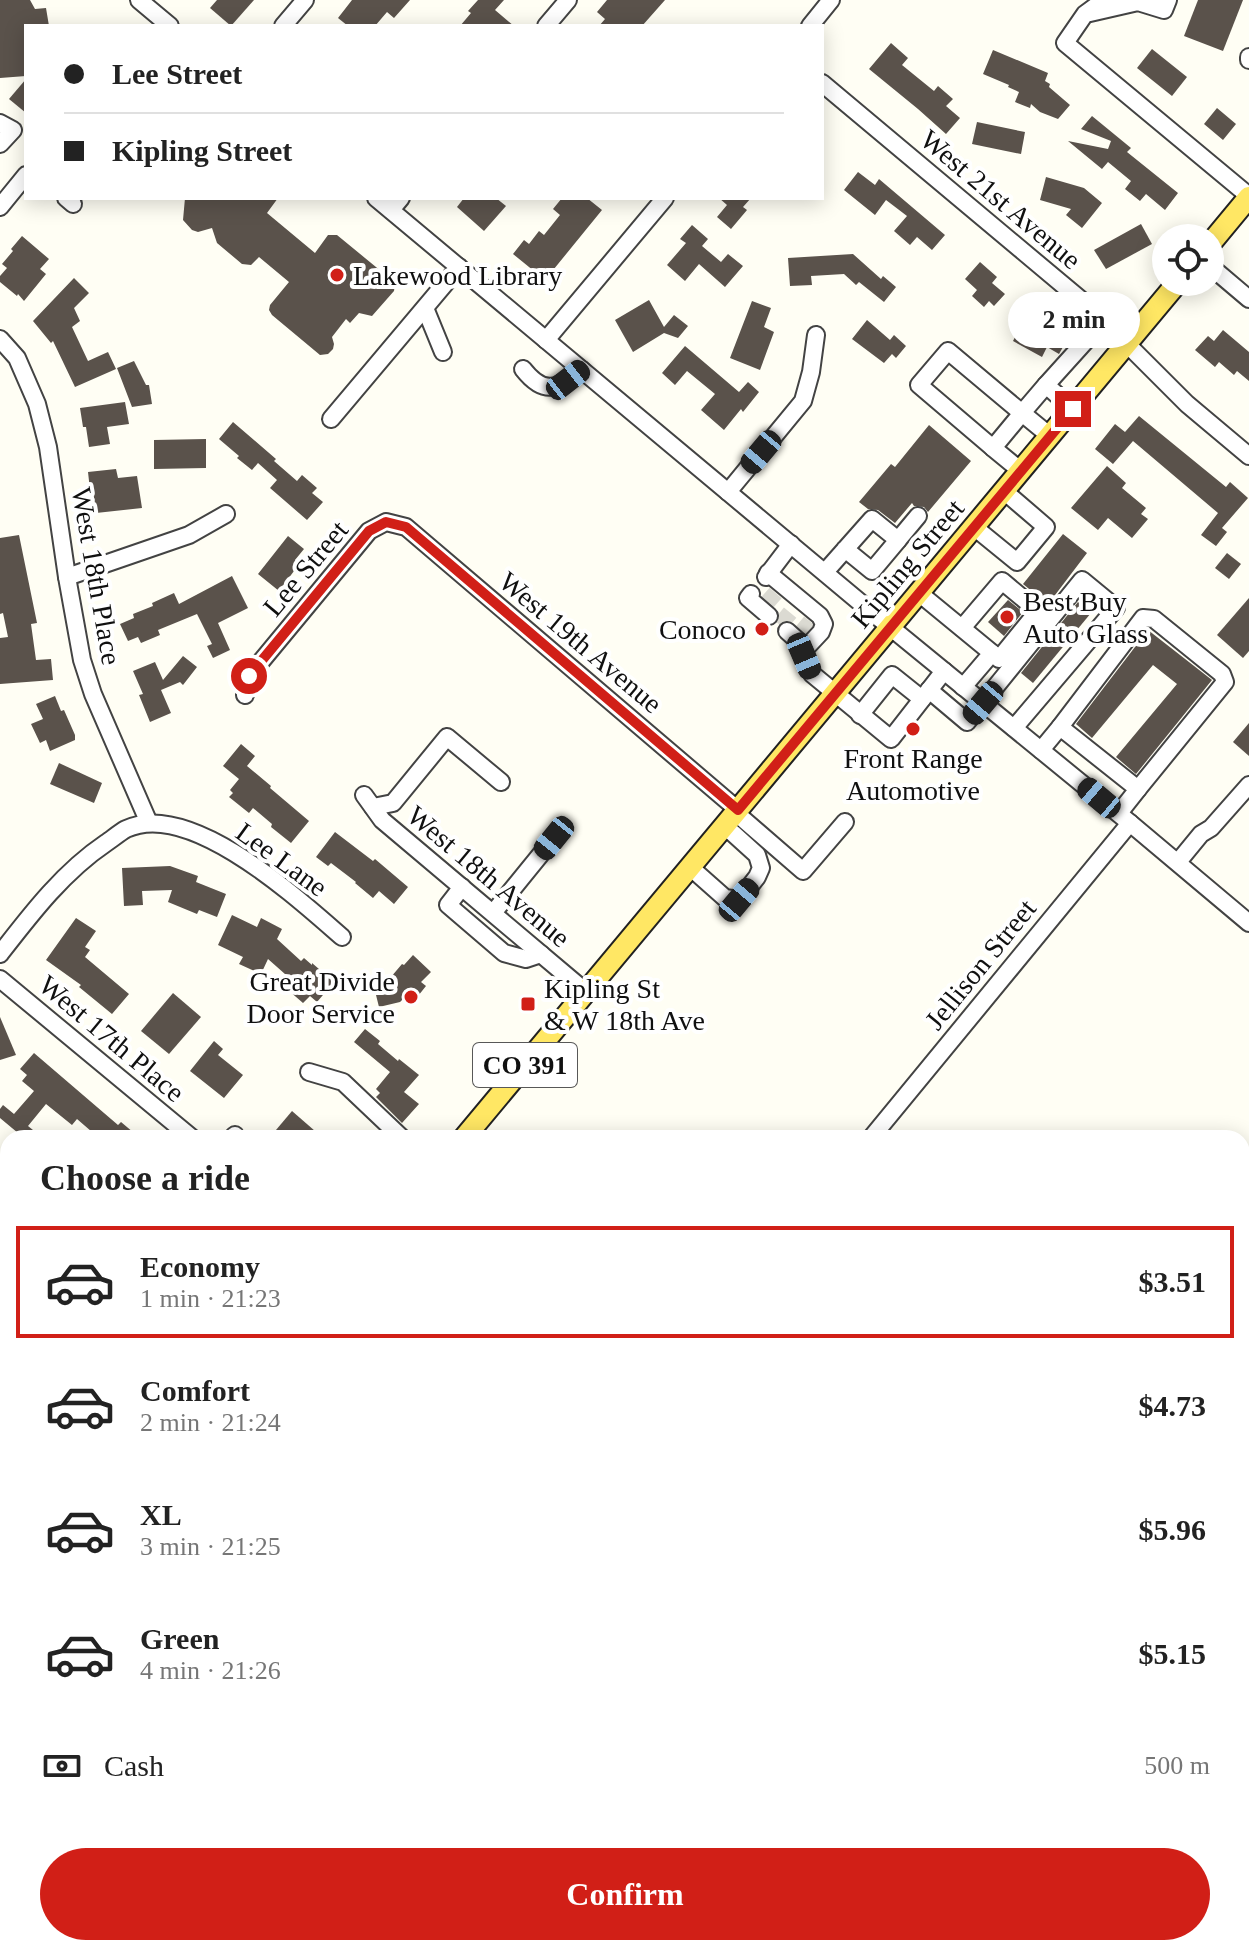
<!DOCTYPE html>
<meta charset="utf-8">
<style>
body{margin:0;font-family:"Times New Roman",serif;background:#f2f2f2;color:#222;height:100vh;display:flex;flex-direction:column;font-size:30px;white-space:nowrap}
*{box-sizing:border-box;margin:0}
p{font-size:26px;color:#767676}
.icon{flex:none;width:44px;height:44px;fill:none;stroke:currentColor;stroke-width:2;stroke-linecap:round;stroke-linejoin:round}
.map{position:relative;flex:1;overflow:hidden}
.side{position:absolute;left:0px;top:1130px;width:1250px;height:826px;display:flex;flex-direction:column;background:#fff;border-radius:24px 24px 0 0;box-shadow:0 4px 20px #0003}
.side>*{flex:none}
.hud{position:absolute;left:24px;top:24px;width:800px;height:176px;border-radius:0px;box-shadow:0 4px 20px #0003;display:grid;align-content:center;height:176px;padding:0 40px;background:#fff}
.tools{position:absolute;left:1152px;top:224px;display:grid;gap:16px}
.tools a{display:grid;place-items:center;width:72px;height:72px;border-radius:50%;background:#fff;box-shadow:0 4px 20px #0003;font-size:40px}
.end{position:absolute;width:36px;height:36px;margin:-18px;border:10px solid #d11f17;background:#fff;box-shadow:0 0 0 4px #fff}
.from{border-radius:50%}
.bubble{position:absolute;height:56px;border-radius:28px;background:#fff;box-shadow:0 4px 20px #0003;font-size:26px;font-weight:800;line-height:56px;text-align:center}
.car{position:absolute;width:24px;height:48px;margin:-24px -12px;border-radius:10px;box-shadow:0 0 6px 2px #0007;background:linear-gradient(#222 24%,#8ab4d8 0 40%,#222 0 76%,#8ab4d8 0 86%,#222 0)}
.hud b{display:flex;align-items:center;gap:28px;height:76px;font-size:30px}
.hud b+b{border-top:2px solid #e0e0e0}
.hud i{width:20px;height:20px;background:#222}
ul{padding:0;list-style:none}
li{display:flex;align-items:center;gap:24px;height:112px;margin:0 16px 12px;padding:0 24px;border:4px solid transparent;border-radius:0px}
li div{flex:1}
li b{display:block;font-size:30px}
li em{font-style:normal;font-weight:800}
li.selected{border-color:#d11f17}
li>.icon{width:72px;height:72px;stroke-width:1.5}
h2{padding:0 40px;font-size:36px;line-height:96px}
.pay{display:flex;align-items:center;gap:20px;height:88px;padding:0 40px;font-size:30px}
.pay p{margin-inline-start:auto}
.button{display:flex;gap:16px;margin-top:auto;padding:16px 40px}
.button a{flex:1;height:92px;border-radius:48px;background:#d11f17;color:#fff;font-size:32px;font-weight:800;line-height:92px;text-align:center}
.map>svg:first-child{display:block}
.building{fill:#5a524b}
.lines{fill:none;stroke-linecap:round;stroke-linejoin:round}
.minor-tunnel{stroke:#dbdad2;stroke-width:16;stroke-dasharray:16 8;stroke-linecap:butt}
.minor-casing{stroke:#434343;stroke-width:20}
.major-casing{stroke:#212121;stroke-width:24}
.minor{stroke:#fff;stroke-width:16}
.major{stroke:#ffe764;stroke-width:20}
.route{stroke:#d11f17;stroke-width:10}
.poi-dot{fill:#d11f17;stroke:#fff;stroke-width:3}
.labels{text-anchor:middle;stroke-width:8;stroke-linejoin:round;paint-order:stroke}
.shield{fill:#fff;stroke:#585858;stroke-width:2}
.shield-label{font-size:26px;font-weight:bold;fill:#101010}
.street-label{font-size:28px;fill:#101010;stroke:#fff}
.poi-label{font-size:28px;fill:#101010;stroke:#fff;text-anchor:start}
</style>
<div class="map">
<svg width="1249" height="1955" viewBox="0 0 1249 1955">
<rect width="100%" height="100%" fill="#fffef4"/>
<g class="building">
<path d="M0,0h30l5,9 11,-1 3,18h-23v50l-26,2z"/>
<path d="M217,0h37l-23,26 -21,-18z"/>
<path d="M352,0h58l-16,18 -7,-6 -12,14h-27l-10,-8z"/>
<path d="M478,0h26l-9,10 19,16h-54l11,-13 -3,-2z"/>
<path d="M607,0h58l-23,26h-43l6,-7 -8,-7z"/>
<path d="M1198,0h45l-20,51 -39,-15z"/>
<path d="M891,43l17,15 -6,7 32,26 4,-5 15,13 -7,7 14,12 -14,16 -28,-25 -49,-40z"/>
<path d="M1152,49l35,28 -15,19 -35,-28z"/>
<path d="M993,50l55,23 -3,8 5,3 -1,3 21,18 -12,14 -18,-7 -9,-8 -1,4 -15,-6 4,-10 -11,-5 1,-2 -26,-11z"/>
<path d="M26,79v34l-17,-14z"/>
<path d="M1217,108l19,16 -13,16 -19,-16z"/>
<path d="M1092,116l39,32 -4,4 51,41 -13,17 -19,-16 -6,7 -15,-12 6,-8 -23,-19 -6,7 -34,-28 40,8 3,-8 -30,-12z"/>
<path d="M977,122l48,10 -4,22 -49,-10z"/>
<path d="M858,172l17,13 4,-6 66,56 -13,15 -15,-13 -7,8 -16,-14 13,-15 -21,-16 -11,15 -31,-25z"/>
<path d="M1046,177l38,11 18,15 -20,25 -16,-13 5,-6 -31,-9z"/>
<path d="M185,198h93l-11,15 48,40 13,-18h9l56,46 2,3 -1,7 -22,25 -13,-3 -9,10 -4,-4 -14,18 2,7 -1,5 -5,5 -8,1 -48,-40 -3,-5 1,-5 19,-23 -30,-25 -8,8 -9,-1 -25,-21 -5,-15 -14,4 -6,-2 -9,-10z"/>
<path d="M464,198h32l10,8 -22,25 -27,-24z"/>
<path d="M562,198h25l15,12 -57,70 -32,-26 11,-14 5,4 10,-13 5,4 16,-20 -7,-6z"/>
<path d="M719,198h32l-8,9 4,3 -16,19 -14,-12 10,-12z"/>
<path d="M1141,224l11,20 -46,25 -12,-19z"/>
<path d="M692,225l16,14 -6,7 19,16 7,-8 15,12 -18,21 -26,-23 -14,17 -18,-16 19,-22 -6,-4z"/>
<path d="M22,236l27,23 -9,10 6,5 -22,27 -6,-7 -1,2 -17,-14v-6l7,-8 -5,-4 11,-13 -2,-2z"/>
<path d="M853,254l28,25 2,-3 13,11 -12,15 -25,-20 -3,3 -12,-11 -33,2 1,9 -22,1 -2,-28z"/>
<path d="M980,262l17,15 -5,6 13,11 -11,12 -5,-5 -5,6 -12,-11 5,-6 -12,-11z"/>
<path d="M74,278l15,15 -15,15 6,13 -8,6 16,34 20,-9 8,17 -41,18 -22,-46 -2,2 -18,-22z"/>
<path d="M649,300l15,27 10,-12 14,11 -10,12 -14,-5 -31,19 -18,-32z"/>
<path d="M752,301l19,7 -7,19 10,5 -14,38 -30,-12z"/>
<path d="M1027,314l23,12 -2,4 19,10 -8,14 -12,-7 -5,10 -29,-16z"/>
<path d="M867,320l23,20 4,-5 12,11 -10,12 -4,-4 -8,9 -32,-24z"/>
<path d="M1223,330l26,22v29l-12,-10 -3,4 -15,-13 -4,5 -20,-17 13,-14 6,5z"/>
<path d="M685,346l54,46 9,-10 11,10 -16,20 -2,-3 -17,21 -23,-20 14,-16 -28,-23 -12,14 -13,-12z"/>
<path d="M134,361l12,24h3l3,19 -20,3 -15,-39z"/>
<path d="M125,402l4,22 -22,3 3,17 -21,3 -3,-20h-3l-3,-19z"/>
<path d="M1139,416l87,71 4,-5 18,16 -26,30 5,4 -11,14 -15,-11 17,-22 -85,-72 -20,23 -18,-15 20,-25 10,8z"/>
<path d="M233,422l43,37 -2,2 23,20 5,-6 15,13 -5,5 11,9 -16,18 -37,-32 7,-8 -19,-17 -6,7 -15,-12 2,-2 -20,-17z"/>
<path d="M929,425l42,36 -43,51 -4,-5 -10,-1 -2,-3 -17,20 -17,-13 -10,-1 -9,-7 32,-38 4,3z"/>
<path d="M206,439v29l-52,1v-29z"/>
<path d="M1107,466l19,17 -4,5 24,20 -5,6 7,5 -16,19 -24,-20 -10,12 -27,-22z"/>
<path d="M116,469l2,9 19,-2 5,32 -46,5 -3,-23h-3l-2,-18z"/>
<path d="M1063,534l24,19 -38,50 -9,-7 -1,1 -16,-13z"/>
<path d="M19,535l18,88 -6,1 5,36 15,-1 2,21 -53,4v-46l8,-1 -5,-24 -3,1v-76z"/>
<path d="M288,536l16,13 -9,11 5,3 -21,28 -21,-17z"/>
<path d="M1227,553l14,11 -12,15 -14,-11z"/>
<path d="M232,576l16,32 -30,15 12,27 -17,8 -6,-12 5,-2 -15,-30 -39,16 2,5 -19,8 -3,-6 -10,4 -8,-17 14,-6 -1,-4 20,-8 -1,-3 22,-10 5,11z"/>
<path d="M1249,598v53l-6,7 -26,-23z"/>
<path d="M1008,600l15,12 -19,24 -16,-14z"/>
<path d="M1078,602l13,11 -58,70 -12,-10z"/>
<path d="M1148,630l64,50 -76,94 -20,-17 61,-73 -24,-19 -61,73 -16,-14z"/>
<path d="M183,656l14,11 -14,18 -3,-3 -19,8 10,23 -21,9 -11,-27 4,-1 -10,-23 22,-9 8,18z"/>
<path d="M55,696l6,15 3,-1 11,25v5l-25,11 -4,-11 -6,3 -9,-19 12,-5 -7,-15z"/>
<path d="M1249,723v33l-16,-14z"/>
<path d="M241,744l14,12 -8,10 24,20 -1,2 39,33 -18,22 -20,-16 1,-3 -19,-16 -4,5 -20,-16 4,-4 -3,-3 9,-11 -16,-13z"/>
<path d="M59,763l43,20 -8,20 -44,-19z"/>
<path d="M335,832l38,29 2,-2 33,28 -14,17 -15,-13 -6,7 -18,-15 1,-1 -25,-19 -3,3 -12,-9z"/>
<path d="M170,866l28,10 -2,6 30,12 -9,23 -18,-7 -2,4 -29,-12 4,-12 -30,1 1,14 -19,1 -2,-38z"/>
<path d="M232,915l25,12 4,-9 21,11 -5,10 24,22 3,-3 8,7v-2l22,19 -17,20 -7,-6 -7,7 -15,-13 6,-8 -26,-23 -7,15 -22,-10 4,-7 -25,-12z"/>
<path d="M76,918l20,13 -11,16 5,3 -5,7 44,37 -17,20 -33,-27 2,-2 -35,-25z"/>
<path d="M413,955l18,17 -10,10 5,4 -12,15 -7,-6 -7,7 -21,5 -5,-20 11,-3 17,-20 2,1z"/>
<path d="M173,993l28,24 -32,37 -28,-23z"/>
<path d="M0,1017l16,38 -16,5z"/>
<path d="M365,1029l15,12 -2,3 20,17 1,-2 20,16 -15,17 15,12 -17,19 -26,-26 4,-4 -4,-4 14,-17 -36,-30z"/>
<path d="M214,1041l9,8 -5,6 25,20 -19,23 -34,-27z"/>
<path d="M34,1053l84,72 3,-3 19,16h-41l-22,-19 -5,6 -26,-21 -18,22 15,12h-19l-24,-20v-9l3,-4 11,9 20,-23 -12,-10 5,-6 -7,-6z"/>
<path d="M292,1111l31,27h-38l-9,-8z"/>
</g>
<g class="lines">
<g class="minor-tunnel">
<path d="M765,605l15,-17"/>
<path d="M780,625l18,-22"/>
<path d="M800,634l15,-18"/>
</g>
<defs>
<g id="minor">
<path d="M139,0l31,26"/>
<path d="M1104,0l-19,14 -20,29 184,153"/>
<path d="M1090,13l48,-11 26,8 4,-10"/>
<path d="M283,26l22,-26"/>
<path d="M546,26l22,-26"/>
<path d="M810,26l21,-26"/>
<path d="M1249,57v3"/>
<path d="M822,83l271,227 94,94 62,52"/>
<path d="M0,123l13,7 -13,14"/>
<path d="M66,198l7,6"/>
<path d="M376,198l486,406 268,219 119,100"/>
<path d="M0,207l26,-32"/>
<path d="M391,210l10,-12"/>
<path d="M1210,266l39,33"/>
<path d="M425,308l18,44"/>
<path d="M0,339l17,19 20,46 11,43 19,130 15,83 11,34 56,129"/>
<path d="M546,340l119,-142"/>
<path d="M523,369c22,28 35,19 59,1"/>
<path d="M1046,385l-24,28 -74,-62 -29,34 74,63 29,-35 28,23"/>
<path d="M1073,409l-27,-24 46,-51 34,8"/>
<path d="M331,419l128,-152"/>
<path d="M993,448l28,23"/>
<path d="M728,492l75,-91 8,-29 5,-37"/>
<path d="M974,527l43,35 29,-35 -42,-36"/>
<path d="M898,540l20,-24"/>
<path d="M825,572l47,-53 26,21 -26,31 -27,-22"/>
<path d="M768,573l52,43 4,8 -3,8 -15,16 -2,8 8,18 79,65 53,-68"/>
<path d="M67,577l122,-42 37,-21"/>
<path d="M766,577l25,-33"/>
<path d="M919,593l73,60 -29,34"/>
<path d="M751,594l-3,4 21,18"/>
<path d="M962,628l40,-47 36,30 -39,48 -7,-6"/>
<path d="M787,631l19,17"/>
<path d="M929,690l38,32 115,-142 34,28 -102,120"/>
<path d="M245,695l4,-19 120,-145 17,-9 20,5 332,283"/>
<path d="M860,715l32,-40 30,24"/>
<path d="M1060,727l83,-109 11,1 68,55 3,8 -87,107"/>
<path d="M1041,750l19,-23 78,62 -19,24"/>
<path d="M364,795l18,25 204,172"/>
<path d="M373,807l20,-4 54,-66 54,45"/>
<path d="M736,813l67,58 42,-49"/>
<path d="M1178,862l23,-28 10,-6 38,-43"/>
<path d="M690,867l35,31 14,2 18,-23 4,-9 -4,-13 -32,-29"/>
<path d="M462,887l-14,18 56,48 22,6 15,-5"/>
<path d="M493,913l61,-75"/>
<path d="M0,954c31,-40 63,-82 106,-111 6,-4 13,-10 20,-14 64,-30 171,69 216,108"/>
<path d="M0,979l192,159"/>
<path d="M309,1072l34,10 59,56"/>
<path d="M232,1138l3,-3"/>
<path d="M871,1138l259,-315"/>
<path d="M1242,1185l7,-9"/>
<path d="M1242,1395l7,-3"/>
<path d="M0,1585l8,-10"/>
<path d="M1242,1643l7,6"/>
<path d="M1242,1696l7,-8"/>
<path d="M0,1724l8,7"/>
<path d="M0,1847l8,-10"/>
<path d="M0,1885l8,7"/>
<path d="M431,1948l11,7"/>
<path d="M991,1948l8,7"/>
<path d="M593,1955l6,-7"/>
<path d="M864,1955l7,-7"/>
<path d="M1021,1955l6,-7"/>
</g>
<g id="major">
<path d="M1210,244l39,-47"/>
<path d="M464,1138l714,-856"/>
<path d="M0,1694l8,-10"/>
</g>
</defs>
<use href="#minor" class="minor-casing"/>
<use href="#major" class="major-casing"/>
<use href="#minor" class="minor"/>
<use href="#major" class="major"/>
</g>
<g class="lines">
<path class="route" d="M249,676l120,-145 17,-9 20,5 332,283 335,-401"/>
</g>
<g class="poi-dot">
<circle cx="337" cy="275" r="8"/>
<circle cx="1007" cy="617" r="8"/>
<circle cx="762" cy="629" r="8"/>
<circle cx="913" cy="729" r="8"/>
<circle cx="411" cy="997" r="8"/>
<rect x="520" y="996" width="16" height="16" rx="4"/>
</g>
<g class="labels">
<rect class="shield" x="473" y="1043" width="104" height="44" rx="6"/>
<g class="shield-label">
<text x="525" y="1074">CO 391</text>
</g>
<g class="street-label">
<text transform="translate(1001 199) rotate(40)" y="10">West 21st Avenue</text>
<text transform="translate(907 563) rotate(-50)" y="10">Kipling Street</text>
<text transform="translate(305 568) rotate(-50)" y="10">Lee Street</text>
<text transform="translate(97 576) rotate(80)" y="10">West 18th Place</text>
<text transform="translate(581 642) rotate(40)" y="10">West 19th Avenue</text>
<text transform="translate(282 859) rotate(36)" y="10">Lee Lane</text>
<text transform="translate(489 876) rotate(40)" y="10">West 18th Avenue</text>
<text transform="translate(980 964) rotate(-51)" y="10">Jellison Street</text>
<text transform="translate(112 1038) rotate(40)" y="10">West 17th Place</text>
</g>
<g class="poi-label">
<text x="353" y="285">Lakewood Library</text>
<text x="1023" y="611">Best Buy<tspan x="1023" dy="32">Auto Glass</tspan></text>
<text x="746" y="639" text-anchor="end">Conoco</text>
<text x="913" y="768" text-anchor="middle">Front Range<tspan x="913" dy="32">Automotive</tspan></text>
<text x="395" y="991" text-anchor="end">Great Divide<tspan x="395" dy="32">Door Service</tspan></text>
<text x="544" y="998">Kipling St<tspan x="544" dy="32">&amp; W 18th Ave</tspan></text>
</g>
</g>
</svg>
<div class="tools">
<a><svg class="icon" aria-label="locate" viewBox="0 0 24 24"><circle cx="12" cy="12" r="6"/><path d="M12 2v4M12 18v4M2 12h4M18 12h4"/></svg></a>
</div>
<i class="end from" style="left:249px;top:676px"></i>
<i class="end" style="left:1073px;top:409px"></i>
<div class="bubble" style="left:1008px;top:292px;width:132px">2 min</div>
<i class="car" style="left:568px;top:380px;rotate:52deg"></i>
<i class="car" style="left:761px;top:452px;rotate:220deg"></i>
<i class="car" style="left:804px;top:656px;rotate:157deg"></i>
<i class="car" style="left:983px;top:703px;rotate:220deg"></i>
<i class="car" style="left:1099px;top:798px;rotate:310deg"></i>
<i class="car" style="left:554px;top:838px;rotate:219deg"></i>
<i class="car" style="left:739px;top:900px;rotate:40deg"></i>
<div class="hud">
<b><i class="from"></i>Lee Street</b>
<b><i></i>Kipling Street</b>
</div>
<section class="side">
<h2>Choose a ride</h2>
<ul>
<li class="selected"><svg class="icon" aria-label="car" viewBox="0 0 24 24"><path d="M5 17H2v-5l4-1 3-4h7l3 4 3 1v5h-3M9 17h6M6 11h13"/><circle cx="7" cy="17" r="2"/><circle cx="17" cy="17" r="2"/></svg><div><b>Economy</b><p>1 min · 21:23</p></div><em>$3.51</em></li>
<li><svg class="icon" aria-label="car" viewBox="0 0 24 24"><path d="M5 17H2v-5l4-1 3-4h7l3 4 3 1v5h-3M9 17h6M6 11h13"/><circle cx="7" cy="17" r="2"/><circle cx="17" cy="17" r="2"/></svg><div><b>Comfort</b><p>2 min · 21:24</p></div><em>$4.73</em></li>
<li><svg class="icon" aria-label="car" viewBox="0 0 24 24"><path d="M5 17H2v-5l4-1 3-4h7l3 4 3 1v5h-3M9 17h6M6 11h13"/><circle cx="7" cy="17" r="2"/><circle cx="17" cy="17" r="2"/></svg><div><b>XL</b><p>3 min · 21:25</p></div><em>$5.96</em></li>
<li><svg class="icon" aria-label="car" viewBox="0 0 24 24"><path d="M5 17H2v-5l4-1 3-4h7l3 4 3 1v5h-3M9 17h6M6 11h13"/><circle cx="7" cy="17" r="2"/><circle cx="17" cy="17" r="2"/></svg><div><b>Green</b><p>4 min · 21:26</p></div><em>$5.15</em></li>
</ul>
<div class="pay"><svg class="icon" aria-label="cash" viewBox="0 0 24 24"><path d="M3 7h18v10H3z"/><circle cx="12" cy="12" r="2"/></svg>Cash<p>500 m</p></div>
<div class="button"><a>Confirm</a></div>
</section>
</div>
